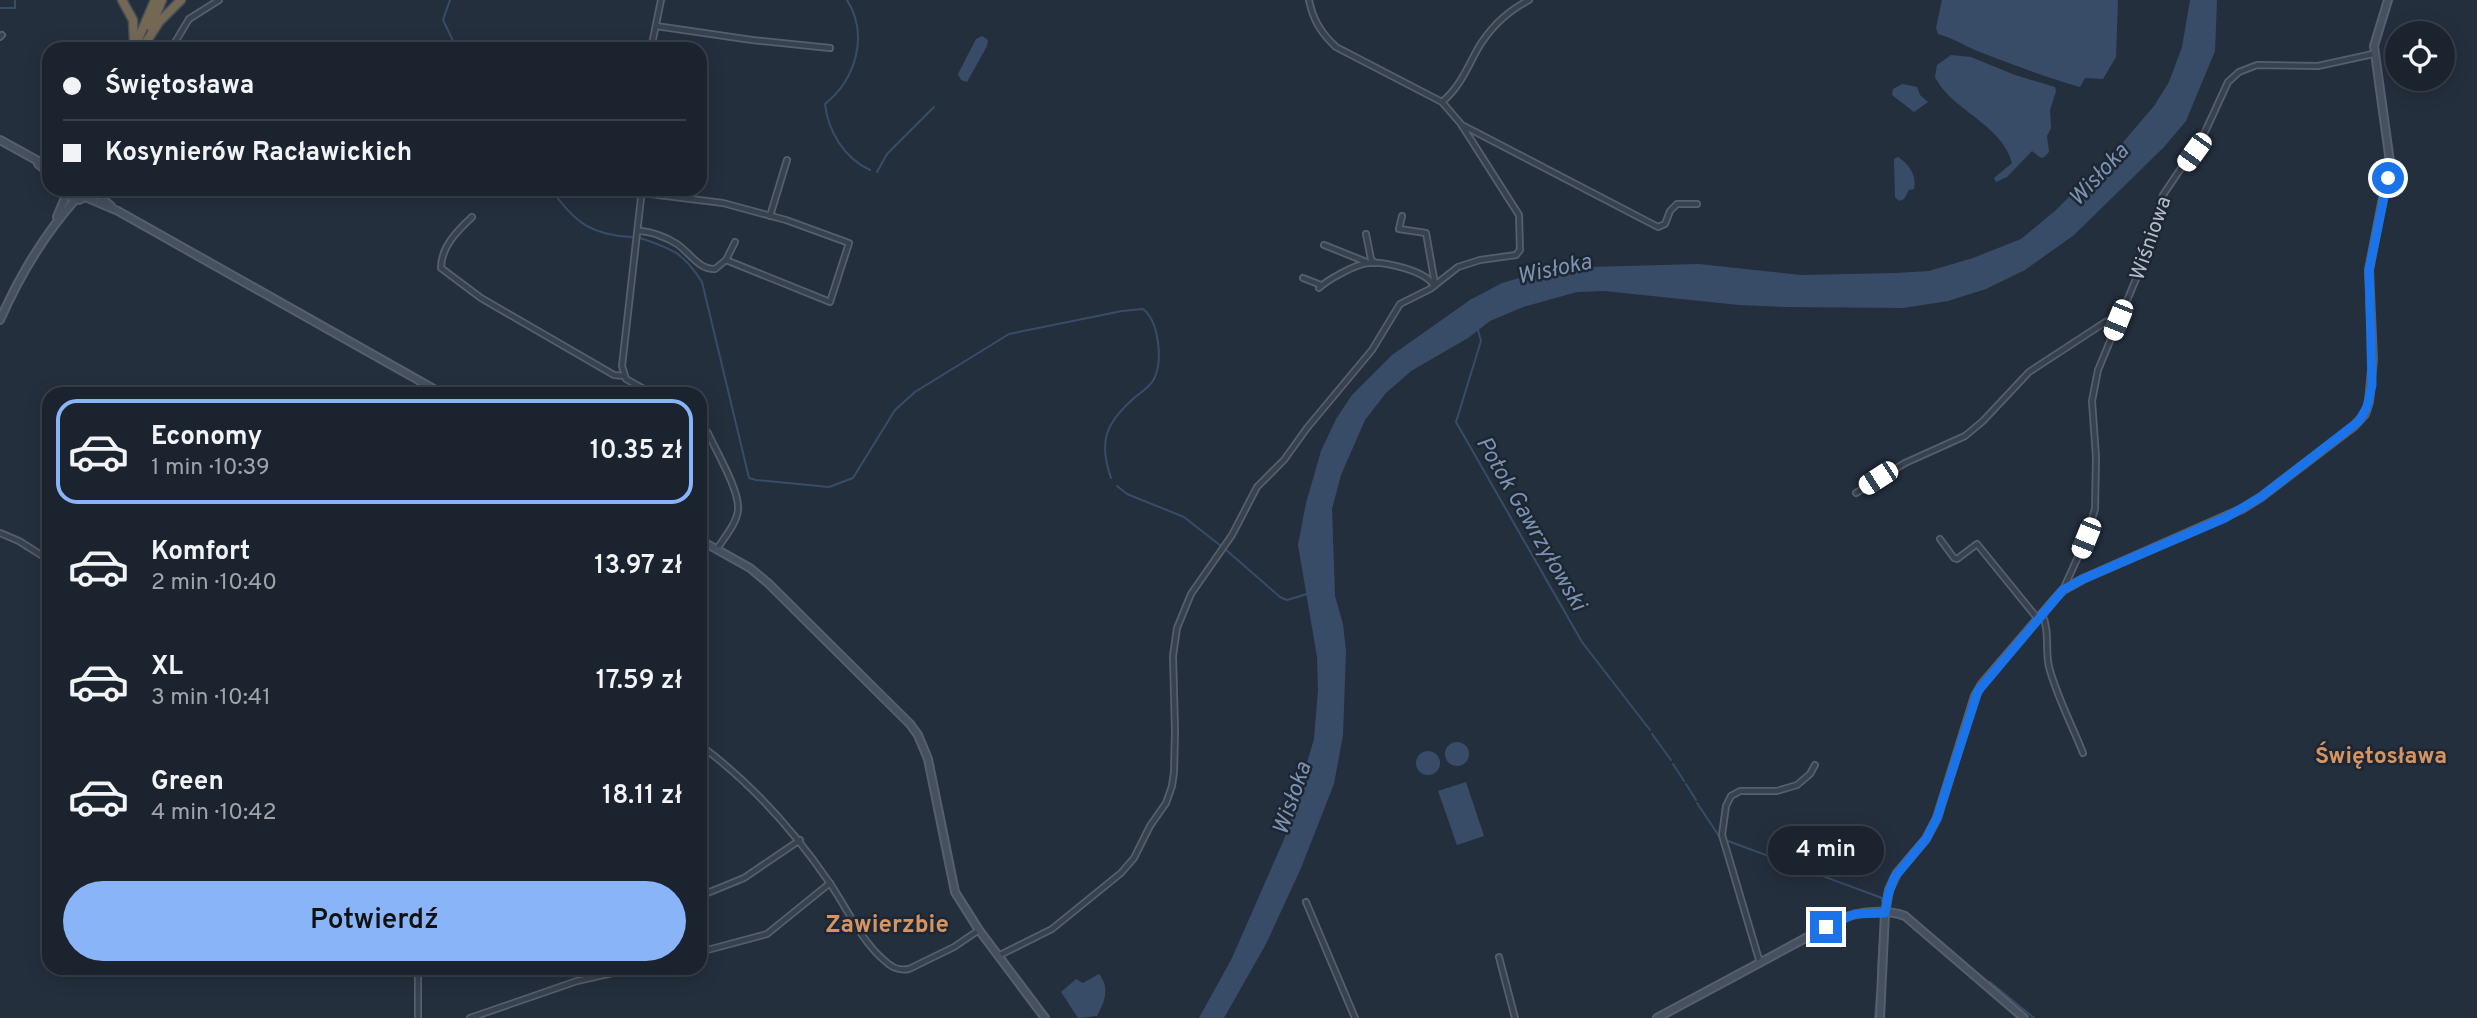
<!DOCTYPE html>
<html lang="pl">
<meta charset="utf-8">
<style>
body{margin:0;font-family:Overpass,sans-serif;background:#242b36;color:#f1f3f6;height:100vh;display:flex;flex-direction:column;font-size:26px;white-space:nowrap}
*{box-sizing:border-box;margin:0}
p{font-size:23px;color:#a0a4aa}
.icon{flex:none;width:38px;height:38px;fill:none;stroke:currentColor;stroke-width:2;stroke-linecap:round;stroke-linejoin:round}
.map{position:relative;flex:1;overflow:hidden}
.drawer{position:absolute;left:42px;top:387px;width:665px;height:588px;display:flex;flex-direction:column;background:#1b232e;border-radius:21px;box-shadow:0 4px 18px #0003,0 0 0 2px #39404a}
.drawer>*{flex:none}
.banner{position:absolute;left:42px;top:42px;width:665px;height:154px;border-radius:21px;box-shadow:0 4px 18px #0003,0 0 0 2px #39404a;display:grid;align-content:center;height:154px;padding:0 21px;background:#1b232e}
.fabs{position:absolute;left:2385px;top:21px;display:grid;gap:14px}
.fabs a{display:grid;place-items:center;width:70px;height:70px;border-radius:50%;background:#1b232e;box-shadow:0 4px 18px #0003,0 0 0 2px #39404a;font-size:35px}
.end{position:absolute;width:32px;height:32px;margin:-16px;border:9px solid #1a73e8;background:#fff;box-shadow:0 0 0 4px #fff}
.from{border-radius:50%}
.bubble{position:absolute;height:49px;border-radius:24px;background:#1b232e;box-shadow:0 4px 18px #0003,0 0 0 2px #39404a;font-size:23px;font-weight:600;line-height:49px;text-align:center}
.car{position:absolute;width:21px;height:42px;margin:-21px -10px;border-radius:9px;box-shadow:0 0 5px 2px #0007;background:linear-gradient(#fff 24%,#345 0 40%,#fff 0 76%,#345 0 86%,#fff 0)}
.banner b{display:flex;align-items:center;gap:24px;height:66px;font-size:26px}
.banner b+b{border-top:2px solid #39404a}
.banner i{width:18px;height:18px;background:#f1f3f6}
ul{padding:12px 0 0;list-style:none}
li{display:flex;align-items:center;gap:21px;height:105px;margin:0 14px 10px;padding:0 7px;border:4px solid transparent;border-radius:21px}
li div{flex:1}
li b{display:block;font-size:26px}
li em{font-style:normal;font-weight:600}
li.active{border-color:#8ab4f8}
li>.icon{width:63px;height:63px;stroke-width:1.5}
.primary-button{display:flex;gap:14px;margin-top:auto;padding:14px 21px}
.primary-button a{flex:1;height:80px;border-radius:42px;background:#8ab4f8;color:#111;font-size:28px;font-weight:600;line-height:80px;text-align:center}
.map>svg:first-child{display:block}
.water{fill:#394c67}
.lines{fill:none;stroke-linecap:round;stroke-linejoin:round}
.stream{stroke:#394c67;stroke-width:2}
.street-casing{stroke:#565f6c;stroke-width:8}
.secondary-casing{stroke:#565f6c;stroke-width:10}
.highway-casing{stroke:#434c59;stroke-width:11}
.street{stroke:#38414e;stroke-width:4.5}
.secondary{stroke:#465061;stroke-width:6}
.highway{stroke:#746855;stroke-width:8}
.route{stroke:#1a73e8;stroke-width:9}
.labels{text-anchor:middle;stroke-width:5;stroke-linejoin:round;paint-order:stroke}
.street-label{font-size:21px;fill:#b4bcc9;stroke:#1d2633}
.water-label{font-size:23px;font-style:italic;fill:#7c92b1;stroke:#1d2633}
.neighbourhood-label{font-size:23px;font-weight:bold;fill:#d59563;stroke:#1d2633}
.quarter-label{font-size:24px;font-weight:bold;fill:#d59563;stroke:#1d2633}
</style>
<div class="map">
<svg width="2477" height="1018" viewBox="0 0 2477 1018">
<rect width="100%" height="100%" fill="#242f3e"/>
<g class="water">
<path d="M1942,0h176l-2,57 -13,22 -18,-1 -5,9c-35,-10 -69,-23 -103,-36 -13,-6 -25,-13 -39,-17l-2,-6z"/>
<path d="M2190,0h27l-2,51 -29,70 -22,26 -90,88 -49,35 -39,19 -38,12 -45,7 -116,-1 -48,-2 -135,-14 -27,1 -54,15 -33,14 -22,17 -57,33 -25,22 -21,27 -24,55 -9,34 3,87 8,28 3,27 -3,84 -9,49 -33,84 -35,76 -42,74h-25l33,-60 53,-121 29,-98 4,-49 -1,-33 -19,-112 8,-42 15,-52 15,-32 16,-24 40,-40 78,-55 32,-17 52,-15 145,-4 102,11 95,-2 33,-2 44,-13 48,-19 34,-28 63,-63 36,-42 15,-24 13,-35z"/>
<path d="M982,36l6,4 -1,6 -20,36 -6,-2 -3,-6 18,-35z"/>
<path d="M1951,55l20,2 44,18 40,12 1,4 -6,19 1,18 -4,8 2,16 -5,5 -3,1 -9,-7 -25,26 -11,5 -2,-4 18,-15c-11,-40 -60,-52 -77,-86l2,-12z"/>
<path d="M1902,84l15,3 3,8 8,7 -14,10 -22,-17 1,-6z"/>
<path d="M1898,157c11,7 19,19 16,32l-5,1 -5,9 -5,2 -4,-4 -1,-38z"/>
<circle cx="1457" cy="754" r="12"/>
<circle cx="1428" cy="763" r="12"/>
<path d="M1466,782l18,54 -27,9 -19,-54z"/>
<path d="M1099,974c11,14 6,27 -2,42l-19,2 -17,-26 15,-13 7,4z"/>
</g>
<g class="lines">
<g class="stream">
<path d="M450,0l-7,20 14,29"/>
<path d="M847,0c22,35 9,79 -22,104 3,27 19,54 45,66"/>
<path d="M0,8h15v-8"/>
<path d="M877,172l10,-18 47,-47"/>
<path d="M551,189c23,33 40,46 81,48"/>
<path d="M640,238c32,11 43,14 62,44l47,196 7,2 73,7 24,-9 42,-68 20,-18 94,-58 113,-23 21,-2c16,12 20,52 11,70 -4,8 -14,14 -20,19 -28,25 -36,43 -23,80"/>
<path d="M1478,330l3,11 -25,81 126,220 68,88"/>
<path d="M1117,486l10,8 57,23 37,29"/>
<path d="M1225,549l55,48 7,3 20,-6"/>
<path d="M1652,734l19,26"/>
<path d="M1673,764l11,17"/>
<path d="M1686,784l10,16"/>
<path d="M1697,803l22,33"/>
<path d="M1728,841l154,57v3"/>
<path d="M1878,970l3,-45"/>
<path d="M1990,982l44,36"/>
<path d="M1875,1018l2,-25"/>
</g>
<defs>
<g id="street">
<path d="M656,26l96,14 78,8"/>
<path d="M0,37l2,-2"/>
<path d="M171,49l18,-30 30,-19"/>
<path d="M651,49l10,-49"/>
<path d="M1442,102c17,-14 25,-33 35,-52 12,-21 31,-39 52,-50"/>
<path d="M1462,125l196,102 7,-3 5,-13 7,-7h20"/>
<path d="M642,189l-20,177 4,13 27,15"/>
<path d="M770,216l17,-56"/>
<path d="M1402,216l-3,13 27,4 9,51"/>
<path d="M472,217c-15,14 -31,30 -31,51l40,30 133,77 10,1"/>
<path d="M638,231c12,0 28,6 39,13 12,8 22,26 38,25l11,-9 104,42 19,-59 -63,-23 -63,-17 -81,-10"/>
<path d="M1366,234l5,25 4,4"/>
<path d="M1324,245l45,18"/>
<path d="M726,260l9,-18"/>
<path d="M1303,278l18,7"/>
<path d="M1319,288c8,-8 37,-24 49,-25 16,-2 59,8 66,23"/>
<path d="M219,391l6,3"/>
<path d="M700,425l8,8c8,18 32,58 30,77 -1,13 -14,28 -21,39"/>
<path d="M1856,493l49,-30 60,-27 18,-15 46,-49 78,-51 11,-1"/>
<path d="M0,533l19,8 30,19"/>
<path d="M1940,539l14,19 3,1 20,-15 61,75"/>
<path d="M2063,590l23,-51 9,-30 1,-52 -4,-56 6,-31 43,-103 22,-72 41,-61 24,-52 11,-10 18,-7 61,1 55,-12"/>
<path d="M2042,614c8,16 3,36 7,53 8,30 23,58 34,86"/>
<path d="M700,745c50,37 94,86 129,137 18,26 32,59 56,79 7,7 14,10 24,8l45,-22 25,-17"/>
<path d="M700,896l44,-18 56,-38"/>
<path d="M1306,902l49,116"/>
<path d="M700,952l67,-18 63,-51"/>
<path d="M998,956l54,-27 69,-56 13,-15 16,-32 16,-23 6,-17 2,-14 1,-41 -2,-75 4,-28 14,-34 41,-59 25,-48 27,-27 23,-32 65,-78 28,-46 30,-15 28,-22 22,-7 36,-5 4,-5 -1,-35 -58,-91 -19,-22 -106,-55c-15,-14 -23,-27 -27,-47"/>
<path d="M1499,957l16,61"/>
<path d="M1760,963l-38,-128 4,-29 5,-10 9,-5h37l20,-6 13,-11 5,-9"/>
<path d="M418,968v50"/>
<path d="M470,1018l107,-37 58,-13"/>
</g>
<g id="secondary">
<path d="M0,140l49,27"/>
<path d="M38,164l11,9"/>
<path d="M65,189l4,7 10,4 8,-4 3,-7"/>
<path d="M91,189l20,17"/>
<path d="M85,197l33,14 325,183"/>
<path d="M57,217l10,-24"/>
<path d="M0,320c19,-43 44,-85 75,-120"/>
<path d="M700,540l50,28 18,15 142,141 8,11 10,24 27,133 24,38 66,88"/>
<path d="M1657,1018l184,-99c18,-8 46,-10 64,-3l119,102"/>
<path d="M1880,1018l5,-105 4,-23 8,-17 29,-34 11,-21 38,-122 7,-12 72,-84 9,-10 20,-11 159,-70 19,-12 93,-71 11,-12 4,-12 4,-43 -4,-89 21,-108 -16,-116 14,-46"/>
</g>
<g id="highway">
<path d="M122,0l11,20 1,23"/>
<path d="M151,27l11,-27"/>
<path d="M143,47l16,-25 22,-22"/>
<path d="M134,49l21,-49"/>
</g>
</defs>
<use href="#street" class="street-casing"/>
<use href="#secondary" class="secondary-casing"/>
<use href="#highway" class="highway-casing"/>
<use href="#street" class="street"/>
<use href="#secondary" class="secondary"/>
<use href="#highway" class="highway"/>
</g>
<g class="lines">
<path class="route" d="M1826,927l29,-13 30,-1 3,-18 6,-17 32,-39 11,-21 41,-127 85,-101 20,-11 142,-61 36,-21 98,-76 8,-14 5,-22 -3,-115 19,-92"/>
</g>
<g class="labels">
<g class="street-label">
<text transform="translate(2150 238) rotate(-71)" y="7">Wiśniowa</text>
</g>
<g class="water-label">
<text transform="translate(2098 174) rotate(-47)" y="8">Wisłoka</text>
<text transform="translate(1554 268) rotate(-12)" y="8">Wisłoka</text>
<text transform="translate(1532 523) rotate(60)" y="8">Potok Gawrzyłowski</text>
<text transform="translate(1291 798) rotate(-71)" y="8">Wisłoka</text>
</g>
<g class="neighbourhood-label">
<text x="2381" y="763">Świętosława</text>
</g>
<g class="quarter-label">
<text x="887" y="932">Zawierzbie</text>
</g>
</g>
</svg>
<div class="fabs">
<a><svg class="icon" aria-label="locate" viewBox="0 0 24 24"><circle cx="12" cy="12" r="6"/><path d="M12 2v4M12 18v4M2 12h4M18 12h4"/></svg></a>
</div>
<i class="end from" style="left:2388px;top:178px"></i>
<i class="end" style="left:1826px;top:927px"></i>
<div class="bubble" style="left:1768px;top:826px;width:116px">4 min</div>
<i class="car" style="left:2194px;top:152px;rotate:216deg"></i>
<i class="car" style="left:2118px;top:320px;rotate:202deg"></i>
<i class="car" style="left:1878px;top:478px;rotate:237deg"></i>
<i class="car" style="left:2086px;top:538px;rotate:202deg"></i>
<div class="banner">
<b><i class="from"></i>Świętosława</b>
<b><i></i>Kosynierów Racławickich</b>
</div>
<section class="drawer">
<ul>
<li class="active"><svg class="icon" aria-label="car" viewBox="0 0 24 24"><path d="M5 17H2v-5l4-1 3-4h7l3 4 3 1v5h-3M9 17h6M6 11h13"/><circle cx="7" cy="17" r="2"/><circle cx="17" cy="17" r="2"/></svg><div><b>Economy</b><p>1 min · 10:39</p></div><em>10.35 zł</em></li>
<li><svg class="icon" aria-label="car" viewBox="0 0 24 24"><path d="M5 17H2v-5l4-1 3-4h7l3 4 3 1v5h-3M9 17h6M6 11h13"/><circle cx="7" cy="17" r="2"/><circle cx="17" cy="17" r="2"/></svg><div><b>Komfort</b><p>2 min · 10:40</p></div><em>13.97 zł</em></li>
<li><svg class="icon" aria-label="car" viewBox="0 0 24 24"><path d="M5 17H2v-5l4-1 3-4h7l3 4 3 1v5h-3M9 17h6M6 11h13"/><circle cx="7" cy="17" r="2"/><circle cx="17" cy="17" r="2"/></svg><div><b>XL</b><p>3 min · 10:41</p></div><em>17.59 zł</em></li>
<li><svg class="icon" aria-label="car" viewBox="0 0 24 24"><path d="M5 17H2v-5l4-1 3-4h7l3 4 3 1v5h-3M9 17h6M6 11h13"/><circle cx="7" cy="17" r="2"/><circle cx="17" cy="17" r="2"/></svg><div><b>Green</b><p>4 min · 10:42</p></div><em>18.11 zł</em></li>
</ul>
<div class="primary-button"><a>Potwierdź</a></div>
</section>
</div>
